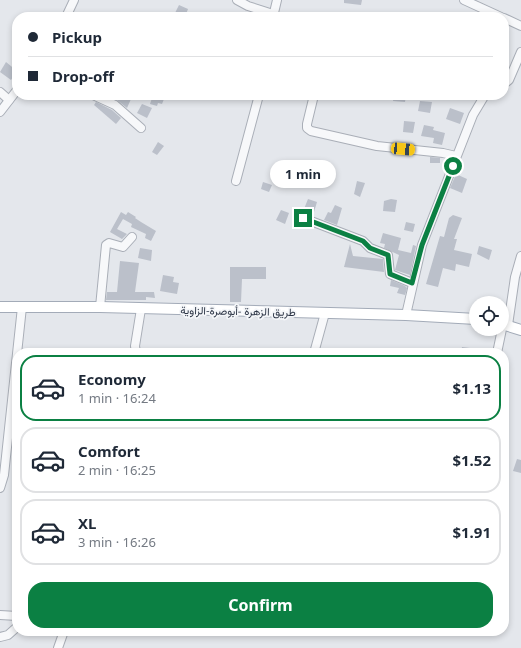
<!DOCTYPE html>
<meta charset="utf-8">
<style>
body{margin:0;font-family:"Noto Sans",Vazirmatn,sans-serif;background:#f2f2f3;color:#1f2937;height:100vh;display:flex;flex-direction:column;font-size:15px;white-space:nowrap}
*{box-sizing:border-box;margin:0}
p{font-size:13px;color:#747a83}
.icon{flex:none;width:22px;height:22px;fill:none;stroke:currentColor;stroke-width:2;stroke-linecap:round;stroke-linejoin:round}
.map{position:relative;flex:1;overflow:hidden}
.side{position:absolute;left:12px;top:348px;width:497px;height:288px;display:flex;flex-direction:column;background:#fff;border-radius:16px;box-shadow:0 2px 6px #0003}
.side>*{flex:none}
.banner{position:absolute;left:12px;top:12px;width:497px;height:88px;border-radius:16px;box-shadow:0 2px 6px #0003;display:grid;align-content:center;height:88px;padding:0 16px;background:#fff}
.controls{position:absolute;left:469px;top:296px;display:grid;gap:8px}
.controls a{display:grid;place-items:center;width:40px;height:40px;border-radius:50%;background:#fff;box-shadow:0 2px 6px #0003;font-size:20px}
.end{position:absolute;width:18px;height:18px;margin:-9px;border:5px solid #0b8043;background:#fff;box-shadow:0 0 0 2px #fff}
.from{border-radius:50%}
.bubble{position:absolute;height:28px;border-radius:14px;background:#fff;box-shadow:0 2px 6px #0003;font-size:13px;font-weight:700;line-height:28px;text-align:center}
.car{position:absolute;width:12px;height:24px;margin:-12px -6px;border-radius:5px;box-shadow:0 0 3px 1px #0007;background:linear-gradient(#f5c518 24%,#345 0 40%,#f5c518 0 76%,#345 0 86%,#f5c518 0)}
.banner b{display:flex;align-items:center;gap:14px;height:38px;font-size:15px}
.banner b+b{border-top:1px solid #e0e1e3}
.banner i{width:10px;height:10px;background:#1f2937}
ul{padding:7px 0 0;list-style:none}
li{display:flex;align-items:center;gap:12px;height:66px;margin:0 8px 6px;padding:0 8px;border:2px solid #e0e1e3;border-radius:16px}
li div{flex:1}
li b{display:block;font-size:15px}
li em{font-style:normal;font-weight:700}
li.selected{border-color:#0b8043}
li>.icon{width:36px;height:36px;stroke-width:1.5}
.cta{display:flex;gap:8px;margin-top:auto;padding:8px 16px}
.cta a{flex:1;height:46px;border-radius:16px;background:#0b8043;color:#fff;font-size:16px;font-weight:700;line-height:46px;text-align:center}
.map>svg:first-child{display:block}
.building{fill:#bbc0ca}
.lines{fill:none;stroke-linecap:round;stroke-linejoin:round}
.minor-casing{stroke:#a9aeb7;stroke-width:10}
.major-casing{stroke:#a3abb8;stroke-width:12}
.minor{stroke:#f7f8fa;stroke-width:8}
.major{stroke:#fff;stroke-width:10}
.route{stroke:#0b8043;stroke-width:5}
.labels{text-anchor:middle;stroke-width:3.5;stroke-linejoin:round;paint-order:stroke}
.street-label{font-size:11px;fill:#2b3445;stroke:#f4f6f9}
</style>
<div class="map">
<svg width="521" height="648" viewBox="0 0 521 648">
<rect width="100%" height="100%" fill="#e4e7ec"/>
<g class="building">
<path d="M344,0h18l-1,5 -17,-2z"/>
<path d="M179,5l9,4 -3,8 -11,-2z"/>
<path d="M6,62l11,9 -6,9 -11,-8z"/>
<path d="M106,95h21l4,4 -4,9 -10,-8z"/>
<path d="M153,95l11,4 -2,5 -4,-1 -1,3 -7,-2z"/>
<path d="M394,95h12l-1,7 -12,-1z"/>
<path d="M420,101l12,1 -2,11 -12,-2z"/>
<path d="M96,102l16,8 9,8 -5,6 -22,-19z"/>
<path d="M142,104l10,4 -5,10 -10,-5z"/>
<path d="M450,108l14,5 -4,11 -14,-5z"/>
<path d="M404,121l11,1 -2,11 -10,-1z"/>
<path d="M424,125l10,2 -1,3 12,3 -3,12 -9,-2 1,-5 -13,-2z"/>
<path d="M158,142l6,4 -7,9 -5,-3z"/>
<path d="M430,157l10,1v5h-10z"/>
<path d="M456,174l11,5 -5,14 -12,-5z"/>
<path d="M357,181l8,2 -5,14 -6,-3z"/>
<path d="M263,182l9,3 -3,7 -8,-3z"/>
<path d="M308,199l9,3 -3,10 -10,-3z"/>
<path d="M391,199l6,1 -2,12 -12,-1 1,-10z"/>
<path d="M335,205l7,3 -5,17 -13,-5 4,-8 3,1z"/>
<path d="M281,210l8,3 -4,11 -9,-4z"/>
<path d="M121,212l5,3 2,-3 8,5 -1,1 6,4 15,9 -5,10 -6,-3 1,-4 -15,-7 1,-3 -9,-5 -6,10 10,5 -5,5 -12,-7z"/>
<path d="M453,215l9,3 -8,21h3l-3,11 18,4 -3,13 -13,-3 -1,7 -12,-3 -5,19 -12,-3 14,-48 4,1 5,-19z"/>
<path d="M406,222l9,2 -2,8 -9,-2z"/>
<path d="M383,233l18,5 -3,12 13,3 2,-8 3,1 -6,29 -15,-5 4,-15 -15,-7 1,-4 -5,-1z"/>
<path d="M350,244l3,12 30,3 1,13 -40,-5z"/>
<path d="M479,246l13,4 -3,10 -12,-6z"/>
<path d="M140,248l12,2 -1,11 -13,-3z"/>
<path d="M120,261l19,2 -4,29h19l1,6 -9,-1v3h-40l1,-8h10z"/>
<path d="M230,267h36v12h-24l-1,23h-11z"/>
<path d="M163,275l11,2 -1,5 6,1 -2,11 -17,-3z"/>
<path d="M391,280l14,6 2,2 -2,7 -8,-2 2,-5 -9,-2z"/>
<path d="M462,347l24,3v3h-25z"/>
<path d="M517,459l4,1v13l-8,-2z"/>
</g>
<g class="lines">
<defs>
<g id="minor">
<path d="M237,0l11,6 25,8"/>
<path d="M464,0l37,17"/>
<path d="M66,17l8,-17"/>
<path d="M273,17l4,-17"/>
<path d="M504,18l17,8"/>
<path d="M504,84l5,-4 12,-28"/>
<path d="M0,92l9,8"/>
<path d="M93,95l22,10 26,23"/>
<path d="M314,95l-7,29v4l4,3 66,15 66,7 13,3"/>
<path d="M0,112l17,-22"/>
<path d="M236,181l23,-86"/>
<path d="M303,218l60,23 7,7 18,7 2,19 22,9"/>
<path d="M100,307l6,-62 3,-2 14,4 9,-10"/>
<path d="M406,315l16,-70 51,-130 12,-20"/>
<path d="M508,325l7,-48 6,-21"/>
<path d="M136,353l-1,-7 6,-37"/>
<path d="M314,353l11,-40"/>
<path d="M497,353l5,-24"/>
<path d="M0,488l4,-13 18,-168"/>
<path d="M0,615l17,1"/>
<path d="M0,637l8,-2 9,-8"/>
<path d="M58,648l6,-17"/>
</g>
<g id="major">
<path d="M0,307h100l306,8 70,4"/>
<path d="M502,324l19,6"/>
</g>
</defs>
<use href="#minor" class="minor-casing"/>
<use href="#major" class="major-casing"/>
<use href="#minor" class="minor"/>
<use href="#major" class="major"/>
</g>
<g class="lines">
<path class="route" d="M303,218l60,23 7,7 18,7 2,19 22,9 10,-38 31,-79"/>
</g>
<g class="labels">
<g class="street-label">
<text transform="translate(238 311) rotate(1)" y="4">طريق الزهرة -أبوصرة-الزاوية</text>
</g>
</g>
</svg>
<div class="controls">
<a><svg class="icon" aria-label="locate" viewBox="0 0 24 24"><circle cx="12" cy="12" r="6"/><path d="M12 2v4M12 18v4M2 12h4M18 12h4"/></svg></a>
</div>
<i class="end from" style="left:453px;top:166px"></i>
<i class="end" style="left:303px;top:218px"></i>
<div class="bubble" style="left:270px;top:160px;width:66px">1 min</div>
<i class="car" style="left:403px;top:149px;rotate:95deg"></i>
<div class="banner">
<b><i class="from"></i>Pickup</b>
<b><i></i>Drop-off</b>
</div>
<section class="side">
<ul>
<li class="selected"><svg class="icon" aria-label="car" viewBox="0 0 24 24"><path d="M5 17H2v-5l4-1 3-4h7l3 4 3 1v5h-3M9 17h6M6 11h13"/><circle cx="7" cy="17" r="2"/><circle cx="17" cy="17" r="2"/></svg><div><b>Economy</b><p>1 min · 16:24</p></div><em>$1.13</em></li>
<li><svg class="icon" aria-label="car" viewBox="0 0 24 24"><path d="M5 17H2v-5l4-1 3-4h7l3 4 3 1v5h-3M9 17h6M6 11h13"/><circle cx="7" cy="17" r="2"/><circle cx="17" cy="17" r="2"/></svg><div><b>Comfort</b><p>2 min · 16:25</p></div><em>$1.52</em></li>
<li><svg class="icon" aria-label="car" viewBox="0 0 24 24"><path d="M5 17H2v-5l4-1 3-4h7l3 4 3 1v5h-3M9 17h6M6 11h13"/><circle cx="7" cy="17" r="2"/><circle cx="17" cy="17" r="2"/></svg><div><b>XL</b><p>3 min · 16:26</p></div><em>$1.91</em></li>
</ul>
<div class="cta"><a>Confirm</a></div>
</section>
</div>
